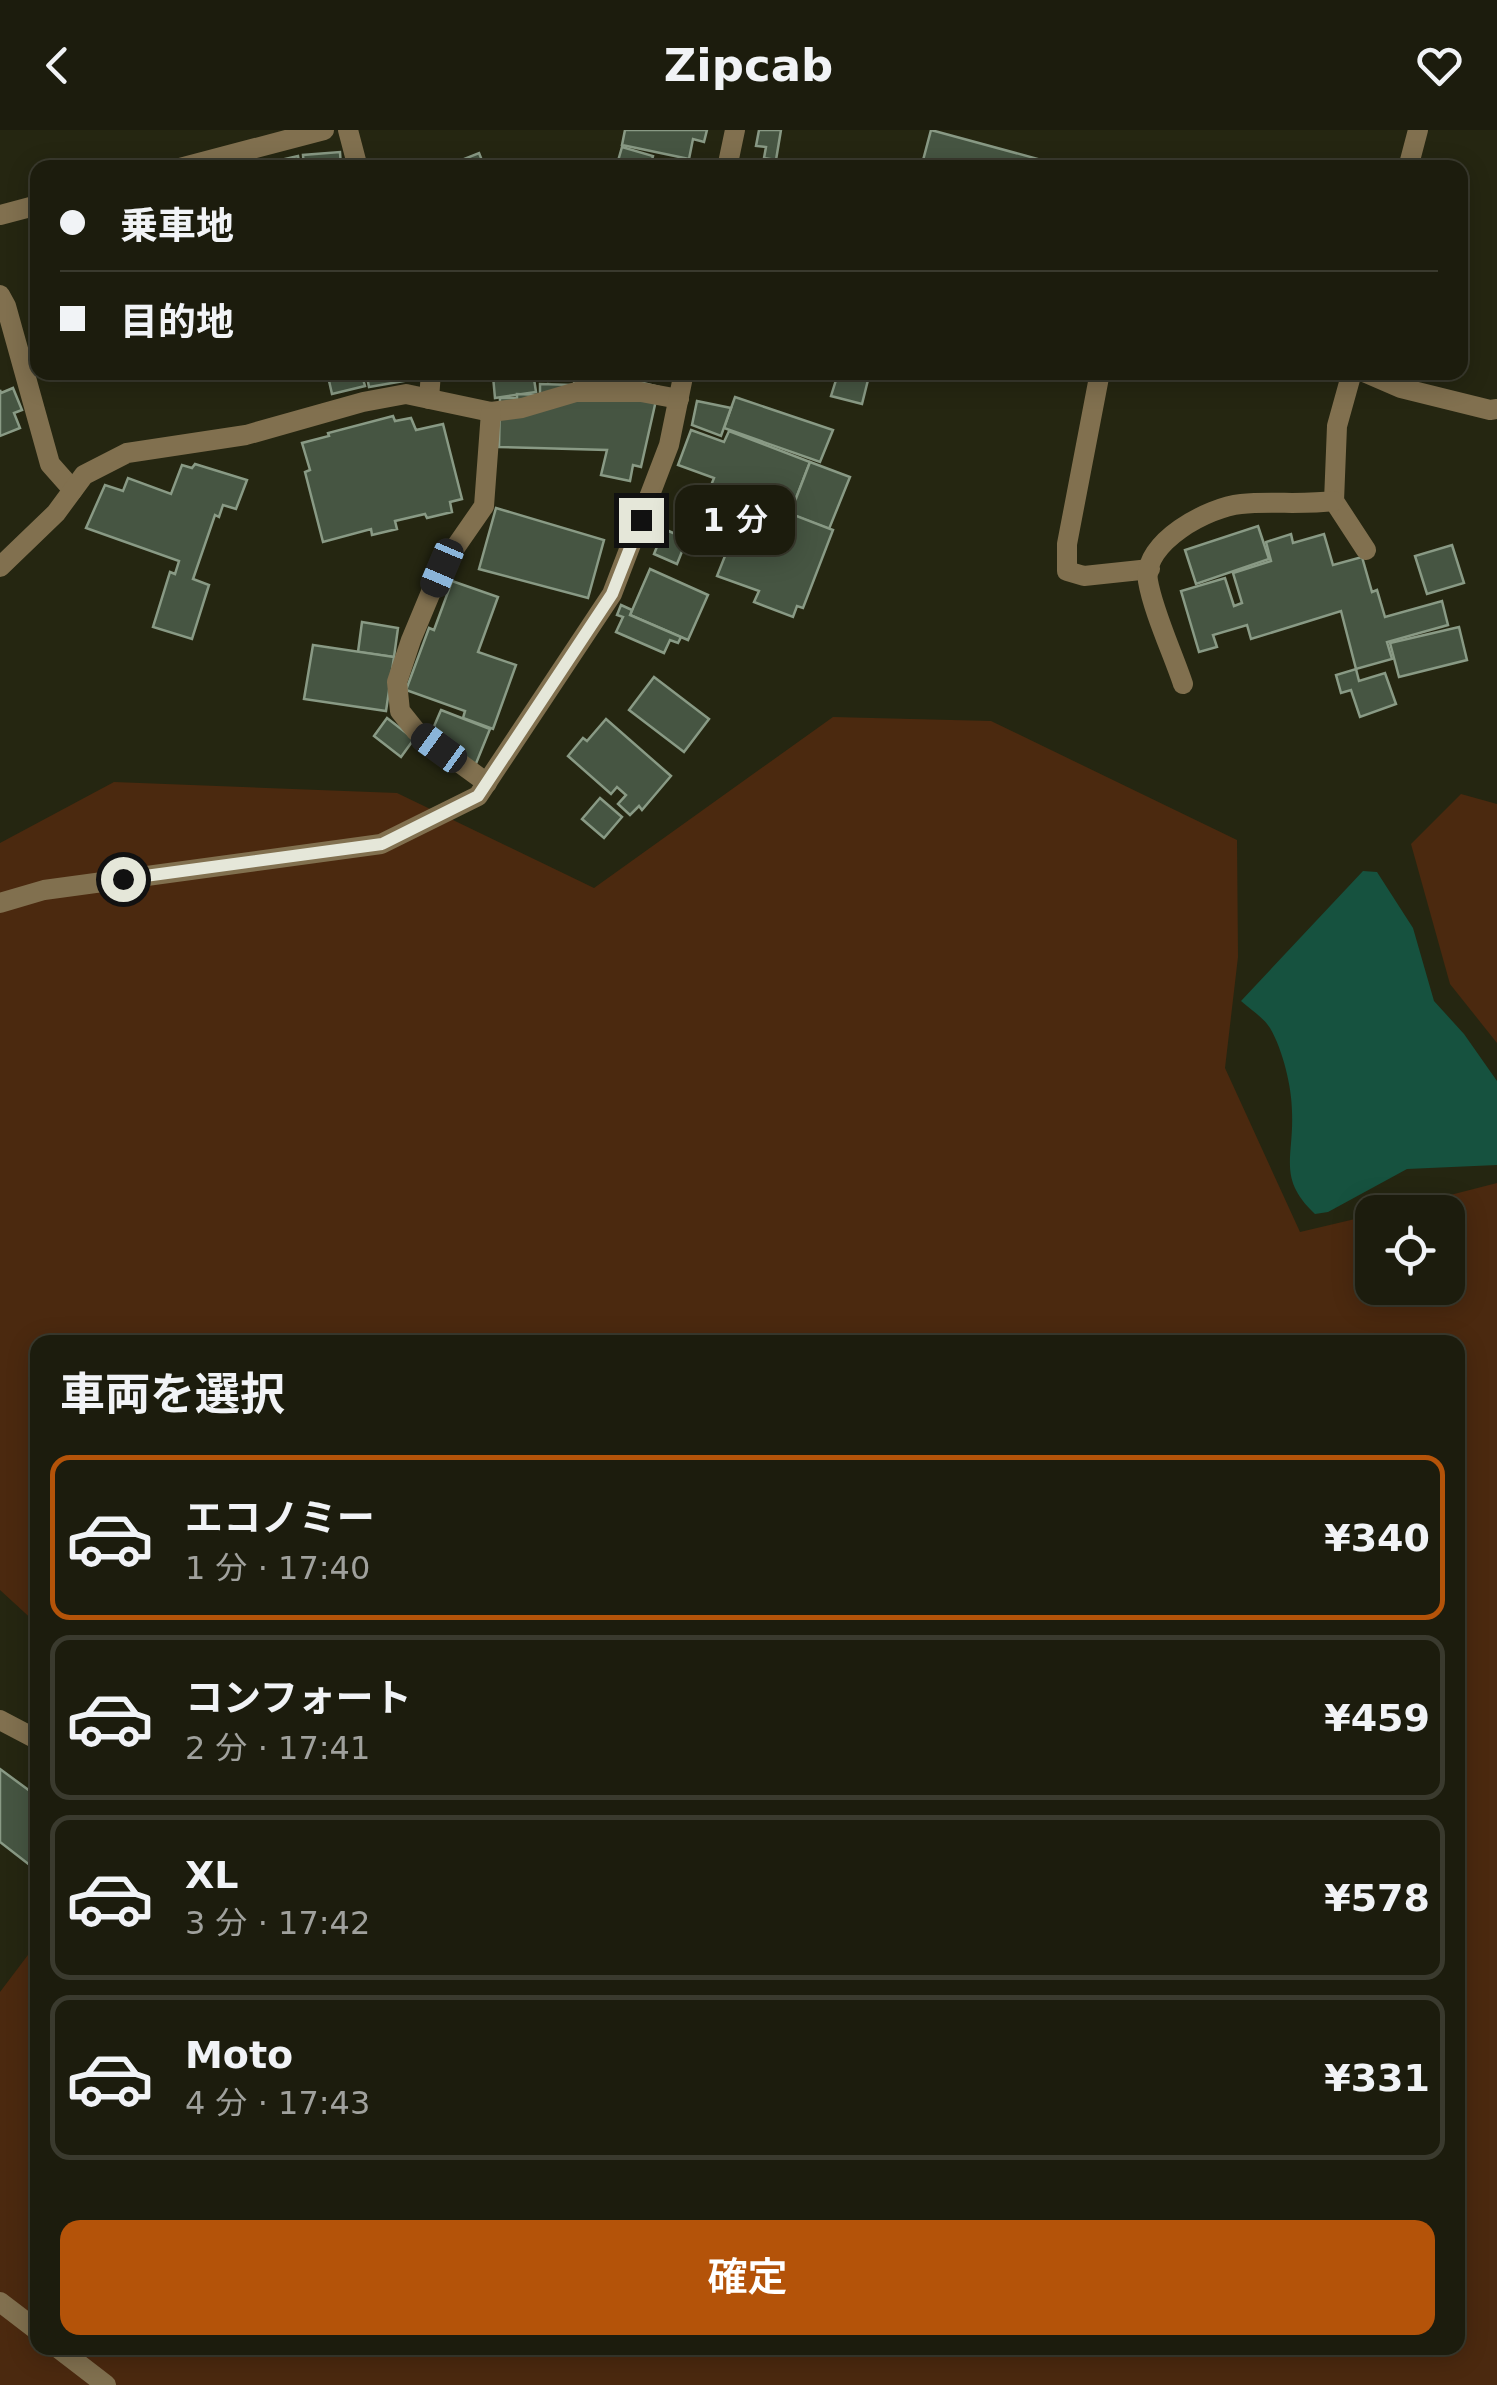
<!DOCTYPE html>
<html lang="ja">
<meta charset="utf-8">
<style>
body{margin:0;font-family:"DejaVu Sans","Noto Sans JP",sans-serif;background:#29291b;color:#f1f3f6;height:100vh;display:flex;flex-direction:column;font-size:38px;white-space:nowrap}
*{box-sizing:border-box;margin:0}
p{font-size:32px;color:#a0a19d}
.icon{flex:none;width:55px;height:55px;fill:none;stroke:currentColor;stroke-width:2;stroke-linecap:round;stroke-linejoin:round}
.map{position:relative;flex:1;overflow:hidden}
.drawer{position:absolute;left:30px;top:1205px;width:1435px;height:1020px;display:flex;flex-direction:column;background:#1c1c0d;border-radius:20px;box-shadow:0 5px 25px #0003,0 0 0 2px #3a3a2e}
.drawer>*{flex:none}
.hud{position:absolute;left:30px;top:30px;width:1438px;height:220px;border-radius:20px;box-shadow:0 5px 25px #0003,0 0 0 2px #3a3a2e;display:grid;align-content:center;height:220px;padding:0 30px;background:#1c1c0d}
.controls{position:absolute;left:1355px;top:1065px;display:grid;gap:20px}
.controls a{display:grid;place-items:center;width:110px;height:110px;border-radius:20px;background:#1c1c0d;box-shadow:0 5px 25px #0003,0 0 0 2px #3a3a2e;font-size:50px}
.end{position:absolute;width:45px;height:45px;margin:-22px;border:12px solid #e5e7d9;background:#111;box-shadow:0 0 0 5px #111}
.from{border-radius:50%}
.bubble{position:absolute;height:70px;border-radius:20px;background:#1c1c0d;box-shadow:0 5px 25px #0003,0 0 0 2px #3a3a2e;font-size:32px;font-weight:600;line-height:70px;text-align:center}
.car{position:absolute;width:30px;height:60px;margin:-30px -15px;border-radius:12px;box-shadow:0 0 8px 2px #0007;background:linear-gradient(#222 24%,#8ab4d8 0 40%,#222 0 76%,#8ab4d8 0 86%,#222 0)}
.hud b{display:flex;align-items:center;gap:35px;height:95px;font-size:38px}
.hud b+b{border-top:2px solid #3a3a2e}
.hud i{width:25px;height:25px;background:#f1f3f6}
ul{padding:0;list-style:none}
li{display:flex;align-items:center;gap:30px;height:165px;margin:0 20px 15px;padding:0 10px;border:5px solid #3a3a2e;border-radius:20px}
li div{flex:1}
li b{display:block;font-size:38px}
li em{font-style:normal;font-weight:600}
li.current{border-color:#b45309}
li>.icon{width:90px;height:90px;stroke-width:1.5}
h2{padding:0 30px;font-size:45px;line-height:120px}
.action{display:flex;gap:20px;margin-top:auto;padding:20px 30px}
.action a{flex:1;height:115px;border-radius:20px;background:#b45309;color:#fff;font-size:40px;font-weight:600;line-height:115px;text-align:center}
header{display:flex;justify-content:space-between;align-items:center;height:130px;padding:0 30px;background:#1c1c0d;font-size:45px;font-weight:600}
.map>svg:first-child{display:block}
.green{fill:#4b290f}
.water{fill:#16523f}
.building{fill:#465542;stroke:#899a85;stroke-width:2.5}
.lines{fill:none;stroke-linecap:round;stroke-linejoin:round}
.street{stroke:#81704f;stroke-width:20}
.route{stroke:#e5e7d9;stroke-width:12}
</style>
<header><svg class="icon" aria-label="back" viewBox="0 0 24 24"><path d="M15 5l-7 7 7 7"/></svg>Zipcab<svg class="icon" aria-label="heart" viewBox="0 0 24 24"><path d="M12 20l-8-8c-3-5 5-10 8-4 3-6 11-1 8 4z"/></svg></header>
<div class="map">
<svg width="1497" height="2255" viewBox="0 0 1497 2255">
<rect width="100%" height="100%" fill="#252611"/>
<g class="green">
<path d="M833,587l158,4 246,119 1,117 -13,111 75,164 72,-17v73h76v-76h-64l113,-29v1202h-1497v-393l37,-49 1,405h1420v-1006h-1420l-1,282 -37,-34v-747l114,-61 283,11 197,95z"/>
<path d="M1461,664l36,10v239l-47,-59 -39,-140z"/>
</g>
<path class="water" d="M1363,741l14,1 36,56 21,73 30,33 33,47v84l-90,4 -79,43 -13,2c-38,-36 -21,-56 -23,-102 0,-24 -9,-62 -22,-84 -6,-10 -20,-19 -29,-27z"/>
<g class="building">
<path d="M625,0h82l-3,12 -11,-3 -4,20 -67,-14z"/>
<path d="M759,0h22l-5,30 -12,-2 2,-11 -10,-1z"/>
<path d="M931,0l118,32 -2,6h-126z"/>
<path d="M622,17l31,9 -3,12h-34z"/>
<path d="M340,22l1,16h-37l-1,-13z"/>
<path d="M479,23l6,15h-35l-1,-3z"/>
<path d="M298,26l2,12h-55z"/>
<path d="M327,242h34l4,14 -33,8z"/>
<path d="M366,242h36l2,9 -35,6z"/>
<path d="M519,242h14l3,20 -41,6 -2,-22z"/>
<path d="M547,242h35v7l-34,2z"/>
<path d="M798,242h72l-8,32 -31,-8 5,-16z"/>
<path d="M575,246l44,1 40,10 -18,80 -8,-2 -3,16 -29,-6 6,-25 -108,-3 1,-49h17v-4l23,1v-11l34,1z"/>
<path d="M13,258l9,22 -8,3 6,15 -20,8v-46l1,3z"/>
<path d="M735,267l98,33 -13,32 -96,-34z"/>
<path d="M697,271l34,7 -10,28 -29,-11z"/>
<path d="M393,286l2,5 16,-3 5,12 27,-6 19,75 -12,3 2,10 -25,6 -2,-4 -30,7 2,8 -25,6 -1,-6 -48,13 -18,-70 5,-2 -8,-27 27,-7 -1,-3z"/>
<path d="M691,300l33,12 5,-11 81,31 -20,52 -54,-20 -3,9 -25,-10 6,-15 -36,-13z"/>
<path d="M810,332l40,15 -21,52 -39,-15z"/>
<path d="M195,334l52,16 -11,29 -13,-4 -4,12 -4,-2 -22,64 16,6 -17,54 -39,-12 17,-55 5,2 4,-13 -93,-33 19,-43 18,6 5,-13 43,16 11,-29 10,3z"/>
<path d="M747,367l86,33 -30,78 -6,-2 -4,11 -39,-15 5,-11 -42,-15 8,-20 -13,-5 14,-38 12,5z"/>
<path d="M496,378l108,32 -16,58 -109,-29z"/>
<path d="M1258,396l11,33 -73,25 -11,-34z"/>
<path d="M664,399l23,10 -10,25 -23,-10z"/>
<path d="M1291,404l2,9 31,-9 9,31 29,-8 10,35 5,-2 8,27 57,-16 6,24 -61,17 5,17 -36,10 -15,-58 -90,28 -4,-14 -34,10 4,12 -18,5 -18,-61 44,-13 9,28 8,-3 -9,-30 38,-12 -5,-19z"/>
<path d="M1452,415l12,38 -37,11 -12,-38z"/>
<path d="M650,439l58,26 -20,45 -58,-25z"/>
<path d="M452,451l46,16 -20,55 38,13 -23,64 -30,-11 2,-7 -59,-21 23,-62 5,2z"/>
<path d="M621,475l11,5 -2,5 51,22 -3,6 -8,-3 -6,13 -48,-21 7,-15 -6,-2z"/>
<path d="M362,492l36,6 -4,29 -36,-5z"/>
<path d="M1459,497l8,33 -68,17 -9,-34z"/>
<path d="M313,515l81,12 -8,54 -82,-12z"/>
<path d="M1356,539l3,12 26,-8 11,31 -36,13 -9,-27 -10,3 -5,-18z"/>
<path d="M654,547l55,42 -25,33 -55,-42z"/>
<path d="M441,580l49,19 -15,37 -46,-28z"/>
<path d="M387,588l27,21 -13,18 -27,-21z"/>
<path d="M606,589l65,57 -29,34 -3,-4 -9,9 -12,-11 8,-9 -9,-8 -6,7 -43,-38 15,-18 4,3z"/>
<path d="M600,668l22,19 -18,21 -22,-19z"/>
<path d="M0,1639l38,28v60l-7,9 -31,-24z"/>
</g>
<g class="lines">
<g class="street">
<path d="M348,0l10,38"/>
<path d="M180,38l144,-38"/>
<path d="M727,38l8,-38"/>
<path d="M1408,38l10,-38"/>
<path d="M0,85l38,-10"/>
<path d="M0,165l6,11 44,158 23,26"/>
<path d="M1100,242l-33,172v27l17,5 66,-7"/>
<path d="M1352,242l-15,54 -3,75 32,49"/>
<path d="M1364,242l37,16 89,22 7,-1"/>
<path d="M429,269l2,-27"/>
<path d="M0,437l56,-54 28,-38 43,-22 119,-18 117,-33 43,-8 85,18 31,-4 54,-16h65l38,7"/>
<path d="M1183,554c-10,-30 -30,-73 -35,-103 -6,-39 61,-74 93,-77 31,-3 62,1 93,-3"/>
<path d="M487,653l-71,-52 -16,-20 -3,-29 14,-42 30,-72 43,-62 7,-94"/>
<path d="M0,773l44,-13 337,-46 97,-48 134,-202 57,-149 15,-73"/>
<path d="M0,1590l38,20"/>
<path d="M0,2172l38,29"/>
<path d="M58,2218l48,37"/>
</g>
</g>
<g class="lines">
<path class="route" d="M123,749l259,-35 96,-48 134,-202 29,-74"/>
</g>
</svg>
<div class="controls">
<a><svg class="icon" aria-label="locate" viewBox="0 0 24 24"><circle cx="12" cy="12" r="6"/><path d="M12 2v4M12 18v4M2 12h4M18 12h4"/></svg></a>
</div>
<i class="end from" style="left:123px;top:749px"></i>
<i class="end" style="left:641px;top:390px"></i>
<div class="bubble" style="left:675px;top:355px;width:120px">1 分</div>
<i class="car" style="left:442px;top:438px;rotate:203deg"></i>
<i class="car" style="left:439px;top:618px;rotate:306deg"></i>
<div class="hud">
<b><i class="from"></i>乗車地</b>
<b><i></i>目的地</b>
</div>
<section class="drawer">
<h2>車両を選択</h2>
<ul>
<li class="current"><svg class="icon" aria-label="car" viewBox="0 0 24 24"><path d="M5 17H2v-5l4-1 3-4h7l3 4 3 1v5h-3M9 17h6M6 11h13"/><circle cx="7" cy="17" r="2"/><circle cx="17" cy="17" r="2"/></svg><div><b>エコノミー</b><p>1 分 · 17:40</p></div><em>¥340</em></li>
<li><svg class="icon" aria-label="car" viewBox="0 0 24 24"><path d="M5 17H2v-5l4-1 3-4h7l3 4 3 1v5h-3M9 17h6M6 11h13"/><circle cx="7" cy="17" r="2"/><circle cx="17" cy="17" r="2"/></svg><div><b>コンフォート</b><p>2 分 · 17:41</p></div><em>¥459</em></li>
<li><svg class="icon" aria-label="car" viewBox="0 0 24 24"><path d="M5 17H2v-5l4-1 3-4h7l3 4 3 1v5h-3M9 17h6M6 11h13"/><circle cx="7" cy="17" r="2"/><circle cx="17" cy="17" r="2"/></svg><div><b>XL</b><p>3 分 · 17:42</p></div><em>¥578</em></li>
<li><svg class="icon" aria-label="car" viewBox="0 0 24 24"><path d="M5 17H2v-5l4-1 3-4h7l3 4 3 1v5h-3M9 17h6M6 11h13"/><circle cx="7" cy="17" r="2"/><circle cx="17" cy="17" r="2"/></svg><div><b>Moto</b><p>4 分 · 17:43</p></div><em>¥331</em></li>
</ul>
<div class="action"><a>確定</a></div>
</section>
</div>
